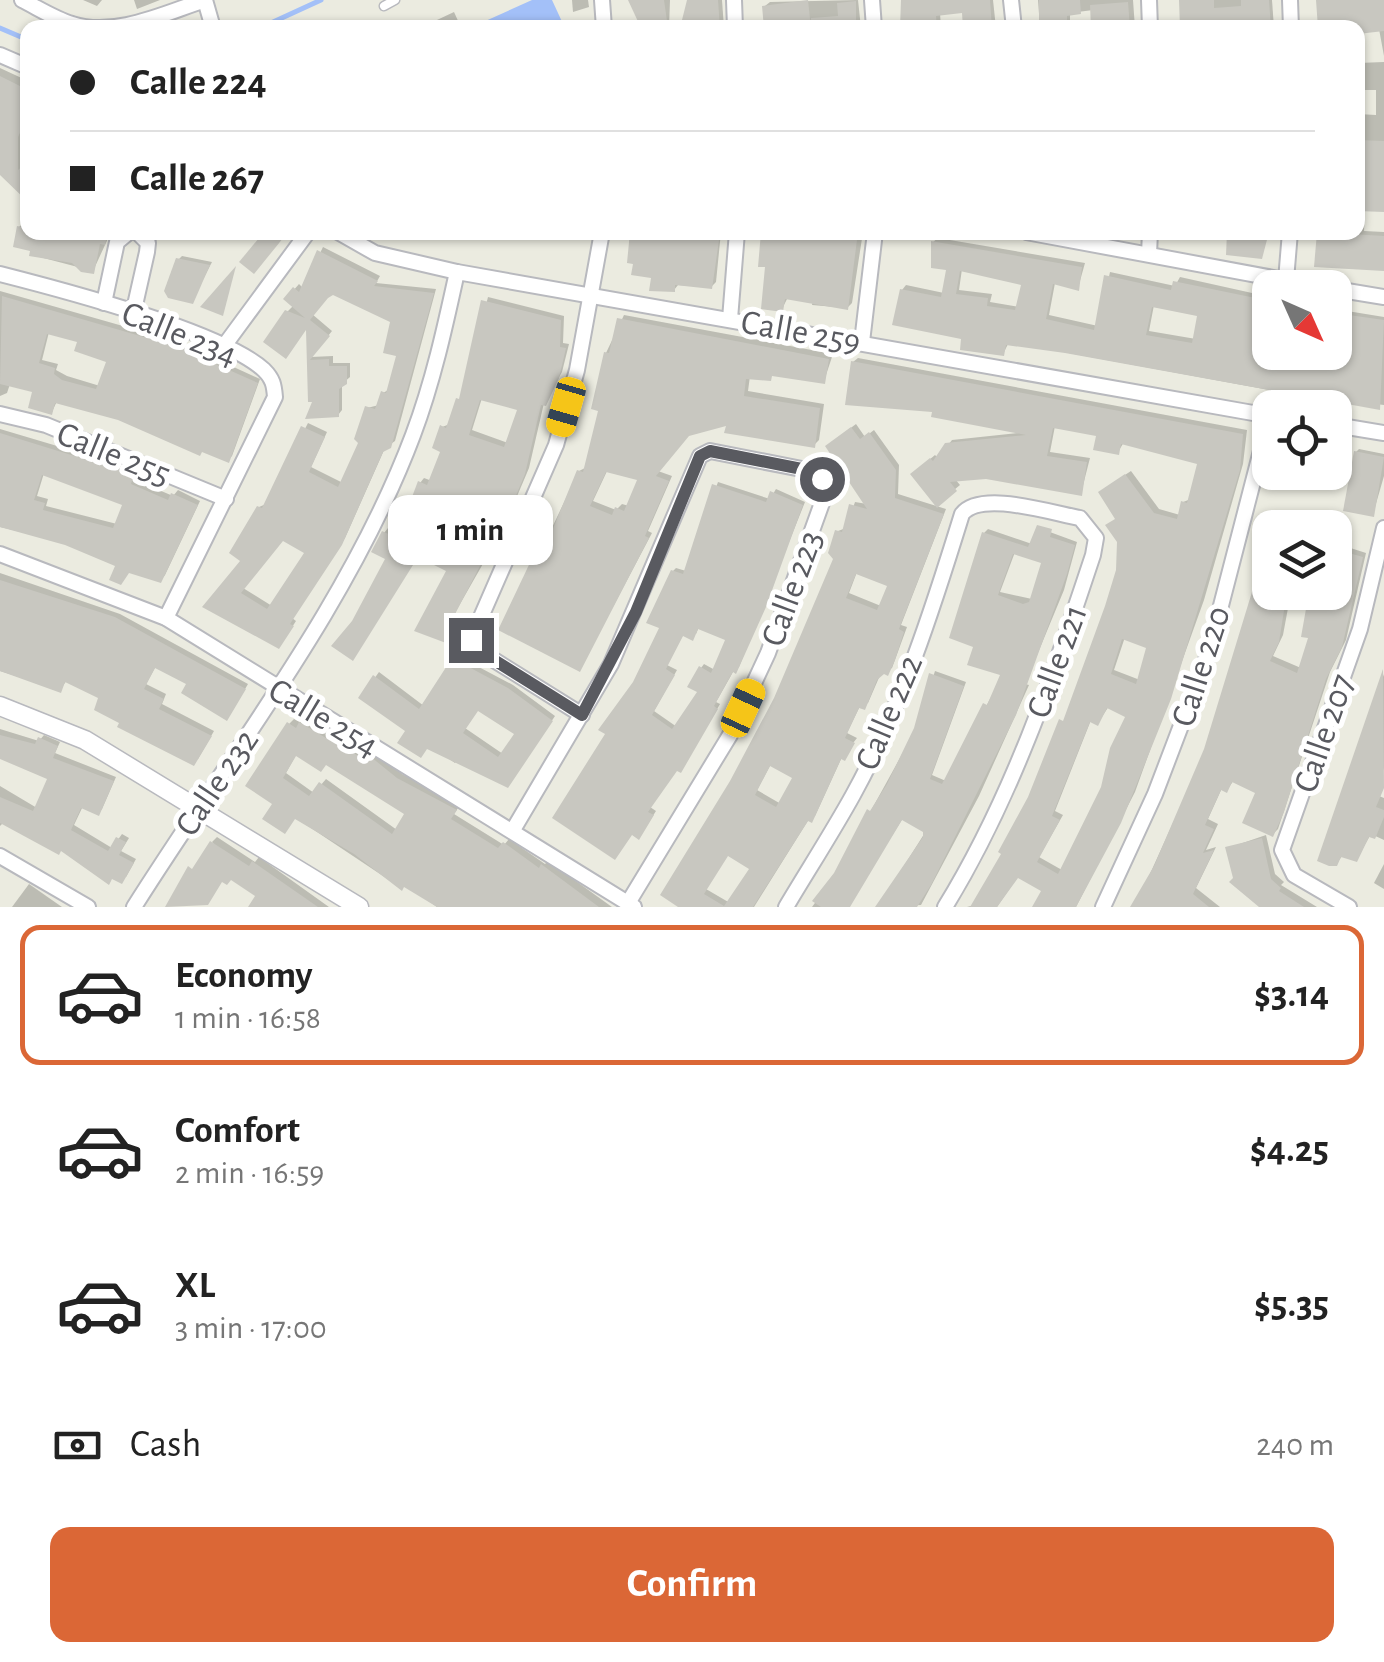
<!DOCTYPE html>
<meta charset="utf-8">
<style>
body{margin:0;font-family:"Alegreya Sans",sans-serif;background:#f2f2f2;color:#222;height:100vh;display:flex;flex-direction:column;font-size:38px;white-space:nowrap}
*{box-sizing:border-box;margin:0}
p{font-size:32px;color:#767676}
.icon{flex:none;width:55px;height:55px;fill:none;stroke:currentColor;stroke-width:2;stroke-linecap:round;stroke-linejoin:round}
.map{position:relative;height:907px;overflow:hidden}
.details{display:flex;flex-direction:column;background:#fff;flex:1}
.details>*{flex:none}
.guide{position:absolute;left:20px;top:20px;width:1345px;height:220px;border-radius:20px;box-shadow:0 2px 8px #0004;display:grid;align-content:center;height:220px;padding:0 50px;background:#fff}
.needle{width:65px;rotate:135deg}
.buttons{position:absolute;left:1252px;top:270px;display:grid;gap:20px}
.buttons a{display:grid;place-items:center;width:100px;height:100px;border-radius:20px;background:#fff;box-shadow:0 2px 8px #0004;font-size:50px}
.end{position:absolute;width:45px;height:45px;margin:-22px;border:12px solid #595a60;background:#fff;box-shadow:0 0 0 5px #fff}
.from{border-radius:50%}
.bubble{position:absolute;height:70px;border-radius:20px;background:#fff;box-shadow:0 2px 8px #0004;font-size:32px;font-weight:700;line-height:70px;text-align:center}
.car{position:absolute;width:30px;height:60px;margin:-30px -15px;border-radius:12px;box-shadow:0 0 8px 2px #0007;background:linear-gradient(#f5c518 24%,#345 0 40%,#f5c518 0 76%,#345 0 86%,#f5c518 0)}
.guide b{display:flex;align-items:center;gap:35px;height:95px;font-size:38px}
.guide b+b{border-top:2px solid #e0e0e0}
.guide i{width:25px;height:25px;background:#222}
ul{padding:18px 0 0;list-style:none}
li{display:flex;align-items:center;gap:30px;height:140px;margin:0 20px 15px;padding:0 30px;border:5px solid transparent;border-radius:20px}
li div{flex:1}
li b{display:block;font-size:38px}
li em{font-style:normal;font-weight:700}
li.selected{border-color:#db6736}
li>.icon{width:90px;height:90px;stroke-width:1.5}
.pay{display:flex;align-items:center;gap:25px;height:110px;padding:0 50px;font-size:38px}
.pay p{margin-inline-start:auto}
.primary-button{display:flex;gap:20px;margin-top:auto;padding:20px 50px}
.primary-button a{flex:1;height:115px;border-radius:20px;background:#db6736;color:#fff;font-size:40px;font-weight:700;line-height:115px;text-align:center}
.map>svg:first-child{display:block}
.water{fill:#a3c0f8}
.shadow{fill:#0003;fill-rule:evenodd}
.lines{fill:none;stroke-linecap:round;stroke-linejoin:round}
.stream{stroke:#a3c0f8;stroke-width:5}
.building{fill:#c8c7c0;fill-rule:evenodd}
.service-casing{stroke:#b8b9be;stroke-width:11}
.minor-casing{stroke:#b8b9be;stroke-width:18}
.tertiary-casing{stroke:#b8b9be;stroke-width:21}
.service{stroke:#fff;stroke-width:8}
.minor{stroke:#fff;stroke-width:14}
.tertiary{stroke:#fff;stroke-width:18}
.route{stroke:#595a60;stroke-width:12}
.labels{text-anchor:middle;stroke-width:10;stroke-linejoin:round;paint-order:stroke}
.street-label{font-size:35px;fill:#595a60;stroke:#fff}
</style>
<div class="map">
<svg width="1384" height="907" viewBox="0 0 1384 907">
<rect width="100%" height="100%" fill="#ebebe0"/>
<path class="water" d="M532,0h20l12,26 -92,1z"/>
<g class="shadow">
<path d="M83,0h19l-5,6z"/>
<path d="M134,0h26l-23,9z"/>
<path d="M572,0h16l1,7 -16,5z"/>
<path d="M631,0h39l-1,28h-39l10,-6z"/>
<path d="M690,0h32l2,28h-37z"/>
<path d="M858,0l3,28h-93l-3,-22 5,-4z"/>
<path d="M903,0h50l-13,13 1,15h-38z"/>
<path d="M966,0h27l3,28h-26z"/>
<path d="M1038,0h95l2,28h-41l-1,-18 -23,3v15h-30z"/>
<path d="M1180,0h92l2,28h-92z"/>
<path d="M1318,0h66v56l-5,-27 -21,2v32l26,-1v147h-19l-1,22 20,1v37l-66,-37h40v-118l18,1v-25h-18v-62z"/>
<path d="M454,12l5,11 -4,5h-35z"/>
<path d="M0,68l28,13v40l-7,9 7,65 -28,-23z"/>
<path d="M24,223l4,9h83l-18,39 -61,-16 -13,-28z"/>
<path d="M185,232h15l-9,8z"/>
<path d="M630,232h91l-5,50 -5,5 -33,-2 -4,5 -45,-29z"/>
<path d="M763,232h100l-11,71 -5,5 -35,-3 1,-5 -25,-3 -6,12 -14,-44z"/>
<path d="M918,232h14l-4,5z"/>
<path d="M938,238l147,25 -7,25 -23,-5 -6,32 49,11 12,-54 65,14 5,-9 90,20v55h65v-43l49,8v88l-98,-12 -277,-51 -6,12 -39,-17 -62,-47 4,-5 38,8 5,-25 -16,-26zM962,269l62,15 -5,23 -29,-5 2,-8 -33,-4zM1154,305l46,9 -4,25 -47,-8z"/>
<path d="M323,247l57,29 -4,7 60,6 -41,152 -10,7 -40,90 -53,80 4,3 -13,20 -77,-35 38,-46 15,-53 7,-3 42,-81 19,9 -16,35 32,16 18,-40 6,-35 12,-3 4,-12 7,-4 9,-35 -7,-33 -59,-29 -21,22 20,17 -21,26 22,-1v7h17v14l-8,7v26l-4,5 -27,-15 -3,-75 -21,-13 7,-7 -8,-6 13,-15 4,4zM283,538l25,14 -36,54 -29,-18z"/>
<path d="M182,256l30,6 -20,39 -14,-41z"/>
<path d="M0,291l179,51 81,37 -28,77 -4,4 -109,-42 -62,-17 -5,11 -17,-22 -25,-6 -3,9 -7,3zM49,332l31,8 29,21 -9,25 -33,-10 -11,-6 2,-6 -16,-4z"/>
<path d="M488,297l76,19 -1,27 6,1 -7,28 -18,31 -15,65 -25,59 -48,84 -11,29 5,-70 -31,-16 -65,68 34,-64 -4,-25 4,-5 14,6 15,-28 3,-23 4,-5 8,3 12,-31 -2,-23 8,-3 13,-29zM482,398l38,11 -12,34 -36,-13z"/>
<path d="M624,315l209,39 -9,27 -50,-7 -24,2 -2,15 76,13 -5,36 -5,5 -85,-23 -40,11 -31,38 14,5 -24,55 4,2 -72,136 -32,-133 31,-65 8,-4 14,-58 5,-56zM608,469l32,10 -11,27 -7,-2 -6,6 -23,-9z"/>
<path d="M858,358l389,72 -4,34 -39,136 -69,192 -59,115 -57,-32 -22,32h-30l7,-2 31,-52 84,-188 29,-95v-52l-13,-30 26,-17 28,38 21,6 3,-13 8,-3 9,-37 -76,-20 -6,10 -19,-18 -44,-8 -5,26 40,6 -9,35 -95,-17 -31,3 5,6 -23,19 -20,-34 18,-15 3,3 14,-18 67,-7 -84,-23 -82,-48zM1125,637l24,9 -9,34 -26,-10zM1109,706l19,9 -24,73 -42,82 -23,-13 24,-42 -8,-4 36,-91 7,3z"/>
<path d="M856,424l9,13 9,-7 25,35 -1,29 48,15 -45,116 6,2 -15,41 -11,5 -13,30 -8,3 -13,27 10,5 -15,19 -27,59 -6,3 -55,88h-67l46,-125 43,-83 60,-140 2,-28 8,-3 9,-26 12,2 -35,-62zM857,572l34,12 -10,22 -32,-13zM771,764l25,13 -15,27 -24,-14zM728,854l24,15 -22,34 -24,-14z"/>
<path d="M0,429l84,25 5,-5 47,24 -3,6 40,17 5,-6 22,11 -35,74 -4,5 -96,-38 -65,-15zM44,473l82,30 -9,21 -71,-18 2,-7 -11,-3z"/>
<path d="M1359,449l25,5v22l-11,38 -17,-62z"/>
<path d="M718,482l52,17 6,-10 29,13 -66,165 -5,3 -18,32 4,2 -36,62 -7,2 -27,39 6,4 -14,22 -34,-100 54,-106 11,-56 3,-3 10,3zM699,627l29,12 -13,31 -11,-6 -3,4 -1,23 -23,36 -23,-16 23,-41 -10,-5 17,-32 12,1z"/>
<path d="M1039,528l38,14 -13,48 -39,94 4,1 -50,111 -58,109 -43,2 48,-76 -23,-13 -56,89h-35l24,-33 80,-145 19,-58 31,11 -34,93 14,6 58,-108 -28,-27 8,-113 4,-4 44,15zM1015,552l29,9 -12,38 -32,-7z"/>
<path d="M1269,537l1,55h21l-8,43 -10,21 28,12 34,-76v-49l31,10 -20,87 -16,32 -52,157 -5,5 -14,-43 -25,-11 -7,10 -5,-2 -14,31 10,5 -12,26 10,-3 -20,41 24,19h-85l71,-157z"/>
<path d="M0,573l120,41 128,70 -17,29 -41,-30 -34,-17 -10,18 20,10 -4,10 52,27 -16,28 -76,-37 -21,-26 -34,-16 -7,10 -60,-19z"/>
<path d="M458,656l55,29 42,31 -43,64 -53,-22 -4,5 -94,-66 18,-25 45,34zM479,708l38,25 -14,21 -38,-26z"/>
<path d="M1384,674v94l-10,26 10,4v42l-13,-6 -15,26 -13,-5 -7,9 -16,-5z"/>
<path d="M294,719l8,4 4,-4 26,15 3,-4 38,29 5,-5 24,20 58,31 -6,9 50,31 5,-6 36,25 3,-3 64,46h-175l-32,-23 -4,4 -126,-84 14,-80zM297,753l30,10 81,50 -11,17 -71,-51 -12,14 -28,-20z"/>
<path d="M0,729l39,12 5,-6 16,7 -5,11 61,24 -14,32 -4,4 -15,-7 -9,19 38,23 10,-14 7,4 -8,13 15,8 -10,18 -122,-55 -4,4v-40l37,22 13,-30 -50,-22z"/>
<path d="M1266,835l9,39 9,8 -3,3 36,22h-55l-27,-28 -7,-31z"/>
<path d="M217,837l38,25 4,-5 70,50h-78l7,-12 -46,-53z"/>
<path d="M1384,864v25l-10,-6z"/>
<path d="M29,884l33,23h-50z"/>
</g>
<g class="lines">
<g class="stream">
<path d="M0,28l28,12"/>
<path d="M260,28l61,-28"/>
</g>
</g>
<g class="building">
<path d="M628,0h36l4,28h-27z"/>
<path d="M687,0h31l2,28h-40z"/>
<path d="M808,0l3,28h-47l-2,-22z"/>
<path d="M901,0h89l2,28h-29l-1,-15 -26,3 1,12h-37z"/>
<path d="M1039,0h41l1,14 -14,2v12h-28z"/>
<path d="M1179,0h35v8l27,-2v-6h28l2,28h-91z"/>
<path d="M1316,0h68v31l-26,3v-6h-40z"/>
<path d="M856,1v27h-45v-10l27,-2 -1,-13z"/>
<path d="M1128,2l2,26h-39l-1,-23z"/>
<path d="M0,76l28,14v25l-10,22v33l10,-9v41l-28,-27z"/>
<path d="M1358,140l26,1v71l-26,-1z"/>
<path d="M17,226l11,2v4h80l-3,13 -5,-1 -6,30 -13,-2 -9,-9 -43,-7 1,-5 -17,-4z"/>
<path d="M264,232h24l-34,42 -15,-12z"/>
<path d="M630,232l90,1 -8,56 -37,-4v7l-26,-1 2,-13 -20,-3 2,-11 -6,-1z"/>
<path d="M761,232h97l-10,78 -63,-11 -2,13 -22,-3 4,-42h-7z"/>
<path d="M1227,232h42l-7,27 -36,-4z"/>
<path d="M1317,232l67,4v35l-70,-4z"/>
<path d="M931,241l151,26 -3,24 -26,-7 -7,35 48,11 10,-55 67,15 2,-9 97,20 -8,56 45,7 2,-12h26v-39l49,7 -4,90 -315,-57 -59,-8 -2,11 -44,-6 1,-11 -69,-14 8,-36 41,8 5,-27 -15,-2zM960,271l61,14 -6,25 -28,-4 1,-8 -32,-4zM1152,307l45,9 -5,27 -46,-8z"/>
<path d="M317,250l61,31 -4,5 60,7 -43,155 -8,4 -41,93 -52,79 4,2 -15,23 -77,-42 38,-46 -11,-8 28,-47 5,2 39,-82 24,11 -16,35 29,15 20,-44 -4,-4 11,-33 10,3 6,-18 5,2 10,-37 -13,-3 7,-31 -57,-27 -5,3 -18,22 20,16 -20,24 19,-1v7h18v18l-8,5v28l-34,2 7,-17h-4l-2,-72 -20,29 -23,-17 22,-32 20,8 -22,-19 10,-12 6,5zM283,541l21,12 -37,56 -26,-16z"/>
<path d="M176,258l34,7 -17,39 -25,-6 -4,-7z"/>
<path d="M236,266l-13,50 -23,-9z"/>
<path d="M2,296l173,50 83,37 -29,80 -27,-11 -2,4 -82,-36 -63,-17 -3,12 -24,-7 4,-16 -32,-8zM47,334l30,8 -3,9 32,11 -10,27 -34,-9 -8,-6 1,-6 -16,-5z"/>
<path d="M481,300l80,20 -1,27 6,1 -7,30 -13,28 -5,-1 -16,69 -25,60 -3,-1 -44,85 -7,25 -32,-12 32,-60 -28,-14 -65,104 -22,-15 21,-25 33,-62 -14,-7 11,-21 15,7 17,-31 -5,-2 9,-24 9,4 13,-33 -8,-4 8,-23 6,3 10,-30 3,1zM480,400l37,10 -13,37 -35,-12z"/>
<path d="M617,318l212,41 -4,25 -53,-8 -1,5 -25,-2 -2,17 76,12 -5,40 -91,-15 2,-7 -37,10 -33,40 13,5 -24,55 4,2 -69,134 -82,-42 38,-80 10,-15 4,1 27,-66 6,2 15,-61 -7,-2 13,-57 5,1zM606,472l31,8 -13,31 -9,-4 -3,8 -22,-9z"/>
<path d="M851,361l392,73 -3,36 -69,229 -50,124 -45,84h-44l9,-16 -23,-13 -21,29h-27l31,-53 -3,-2 30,-55 31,-78 4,2 42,-115 11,-36 1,-28 -12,-17 10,-6 -17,-27 27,-18 29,39 23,6 4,-18 6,2 10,-39 -76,-20 -2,11 -26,-5 3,-14 -43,-8 -6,28 40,6 -5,34 -96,-17 -36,3 7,9 -20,17 -27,-34 20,-16 3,3 12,-18 81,-8 -95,-18 1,-5 -87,-7zM1122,639l24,9 -10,36 -25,-10zM1107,708l18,9 -15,31 -9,39 -43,87 -21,-12 23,-42 -8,-4 38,-94 8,4z"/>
<path d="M851,427l9,12 9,-7 27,38 -1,28 49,16 -45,115 5,3 -9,28 -7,16 -4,-2 -7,6 -12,30 -6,-2 -14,30 10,5 -10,18 -4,-2 -29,64 -4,-2 -55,86h-75l-18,-12 70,-114 44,-83 59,-139 -5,-6 7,-23 7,2 7,-28 18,5 -42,-63zM856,574l31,12 -10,24 -31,-12zM770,766l22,12 -16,29 -21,-12zM728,856l21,13 -25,37 -20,-12z"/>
<path d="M0,433l81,25 2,-6 50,25 -2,7 37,16 3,-7 27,12 -37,78 -32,-10 -8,12 -12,-5 6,-14 -50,-21 -65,-18zM42,475l80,30 -9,23 -70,-18 2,-7 -11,-3z"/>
<path d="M1354,451l30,6 -10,60 -31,-6z"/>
<path d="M712,484l54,18 4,-11 33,14 -37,102 -30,67 -3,-2 -19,34 4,3 -37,64 -4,-2 -29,41 6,3 -15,25 -7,-5 -17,25 -63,-42 53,-84 -7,-4 35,-48 26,-54 -13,-5 25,-53 12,4zM698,629l27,11 -14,33 -12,-7 -12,21 10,5 -25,37 -20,-14 23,-40 -9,-6 17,-33 10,5z"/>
<path d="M1037,525l15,4 -2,8 25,8 -8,29 -51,141 -85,170 -14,22h-42l48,-70v-5l-21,-12 -52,87h-29l-9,-6 22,-28 33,-64 3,2 17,-27 27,-56 15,-55 35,13 -34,93 12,5 41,-81 4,2 13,-30 -33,-10 6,-18 -24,-9 33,-106 46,15zM1013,554l28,9 -12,39 -6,2 -25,-9z"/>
<path d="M1266,546l4,1v45h17l-8,50 -9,19 27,12 11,-35 -7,-1 8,-45h26v-43l28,8 -21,90 -16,32 -42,133 -11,25 -31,-14 13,-30 -23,-11 -5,11 -6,-3 -16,35 9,4 -11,24 11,-3 -21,44 16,13h-79l24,-41 50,-117z"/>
<path d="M0,580l115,37 131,72 -19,32 -46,-28 5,-9 -31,-16 -11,21 20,10 -5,10 53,27 -18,30 -77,-39 2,-4 -25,-13 4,-12 -33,-16 -4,11 -61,-22z"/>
<path d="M452,658l56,30 45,33 -45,67 -81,-39 -6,9 -24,-15 8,-12 -47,-33 15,-23 46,34zM478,711l36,23 -16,23 -35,-24z"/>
<path d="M1383,669l1,119 -8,19 8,3v7l-9,22 -6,-2 -12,25 -16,-5 -4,9h-8l-12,-5z"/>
<path d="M287,722l9,6 3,-6 27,16 3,-4 38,29 4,-6 26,21 60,32 -6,9 47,29 5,-6 36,26 2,-4 58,43h-162l-33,-20 -2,4 -48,-37 -59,-35 -10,15 -23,-15 10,-15 -27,-18zM296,756l25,16 5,-7 78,49 -12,20 -73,-52 -10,14 -26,-18z"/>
<path d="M0,735l35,9 3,-7 20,9 -5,12 61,23 -15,35 -18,-8 -10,22 37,21 8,-14 10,5 -7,13 15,8 -12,21 -10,-5 -3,6 -48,-34 -2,4 -59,-32v-26l33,14 14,-32 -47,-20z"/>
<path d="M1262,838l9,41 10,9 -2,3 25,16h-45l-30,-25 4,-4 -8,-31z"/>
<path d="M210,841l39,25 3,-5 66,46h-70l7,-11 -24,-16 -4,5 -5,-3 -14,23 -43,2 23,-41 4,3z"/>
</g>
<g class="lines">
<defs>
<path id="service" d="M384,6l11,-6"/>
<g id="minor">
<path d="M22,0c16,8 33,19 50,24 43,14 93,-11 133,-24"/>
<path d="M205,0l8,28"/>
<path d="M602,0l2,28"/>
<path d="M734,0l1,28"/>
<path d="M872,0l2,28"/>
<path d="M1011,0l3,28"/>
<path d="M1149,0l1,28"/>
<path d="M1290,0l1,28"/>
<path d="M0,55l28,12"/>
<path d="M338,232l37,21 82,19 813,144 -61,236 -54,142 -52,113"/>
<path d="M1026,232l301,56"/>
<path d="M1149,254l1,-22"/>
<path d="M0,274c59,15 223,58 264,96 9,9 10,15 11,27l-109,221"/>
<path d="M1286,280l4,-48"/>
<path d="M1335,289l49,8"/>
<path d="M104,303l13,-61 12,-10"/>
<path d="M133,314l14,-62 1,-9 -11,-11"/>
<path d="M730,319l7,-87"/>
<path d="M862,342l13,-110"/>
<path d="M224,346l84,-114"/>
<path d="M0,414l46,11 180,74"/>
<path d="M1335,425l49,8"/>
<path d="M0,554l166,64 468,289"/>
<path d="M582,715l-104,-65 -7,-10 85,-195 21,-75 25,-138"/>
<path d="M513,830l98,-166 89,-208 10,-5 107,21 10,17 -59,164 -38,82 -102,168"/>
<path d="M0,856l88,51"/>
<path d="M134,907c95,-151 216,-304 279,-472 20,-53 32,-108 44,-163"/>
<path d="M786,907c22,-37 46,-74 67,-112 48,-87 80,-187 109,-281 19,-24 89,-1 118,4l16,20 -3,17c-40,121 -81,243 -148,352"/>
<path d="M1349,907l-55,-32 -12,-25 78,-221 24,-101"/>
</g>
<path id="tertiary" d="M0,706l85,34 274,167"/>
</defs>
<use href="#service" class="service-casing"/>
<use href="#minor" class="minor-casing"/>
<use href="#tertiary" class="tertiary-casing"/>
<use href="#service" class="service"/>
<use href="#minor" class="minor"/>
<use href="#tertiary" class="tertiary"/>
</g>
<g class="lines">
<path class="route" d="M471,640l7,10 104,65 54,-103 64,-156 10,-5 107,21 5,7"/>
</g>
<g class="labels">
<g class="street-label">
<text transform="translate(801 331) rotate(10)" y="12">Calle 259</text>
<text transform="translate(180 333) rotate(22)" y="12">Calle 234</text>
<text transform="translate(114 453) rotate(22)" y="12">Calle 255</text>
<text transform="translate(791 588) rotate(-70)" y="12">Calle 223</text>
<text transform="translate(1056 661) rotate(-70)" y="12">Calle 221</text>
<text transform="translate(1200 666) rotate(-72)" y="12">Calle 220</text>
<text transform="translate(888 712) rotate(-67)" y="12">Calle 222</text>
<text transform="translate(324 717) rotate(31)" y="12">Calle 254</text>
<text transform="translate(1323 733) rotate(-71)" y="12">Calle 207</text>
<text transform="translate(216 782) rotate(-56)" y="12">Calle 232</text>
</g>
</g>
</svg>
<div class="buttons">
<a><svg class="needle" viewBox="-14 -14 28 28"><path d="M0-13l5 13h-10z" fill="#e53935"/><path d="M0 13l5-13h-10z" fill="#767676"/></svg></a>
<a><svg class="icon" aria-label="locate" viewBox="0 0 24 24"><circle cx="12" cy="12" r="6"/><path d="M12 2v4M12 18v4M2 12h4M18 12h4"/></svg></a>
<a><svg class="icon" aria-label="layers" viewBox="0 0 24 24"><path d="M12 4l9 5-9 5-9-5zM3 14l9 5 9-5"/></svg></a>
</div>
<i class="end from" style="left:822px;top:479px"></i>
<i class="end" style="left:471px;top:640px"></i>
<div class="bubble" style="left:388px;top:495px;width:165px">1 min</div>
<i class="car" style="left:566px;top:407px;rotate:196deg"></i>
<i class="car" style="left:743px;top:708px;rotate:25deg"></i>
<div class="guide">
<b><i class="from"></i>Calle 224</b>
<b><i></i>Calle 267</b>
</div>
</div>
<section class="details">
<ul>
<li class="selected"><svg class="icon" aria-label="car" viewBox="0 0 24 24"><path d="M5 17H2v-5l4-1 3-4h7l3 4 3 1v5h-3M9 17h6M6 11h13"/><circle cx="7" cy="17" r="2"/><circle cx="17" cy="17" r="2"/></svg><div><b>Economy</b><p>1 min · 16:58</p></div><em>$3.14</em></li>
<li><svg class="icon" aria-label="car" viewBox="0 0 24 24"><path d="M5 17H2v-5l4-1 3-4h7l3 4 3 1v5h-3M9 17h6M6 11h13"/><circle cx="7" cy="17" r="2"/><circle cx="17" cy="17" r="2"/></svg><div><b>Comfort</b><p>2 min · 16:59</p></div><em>$4.25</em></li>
<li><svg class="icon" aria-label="car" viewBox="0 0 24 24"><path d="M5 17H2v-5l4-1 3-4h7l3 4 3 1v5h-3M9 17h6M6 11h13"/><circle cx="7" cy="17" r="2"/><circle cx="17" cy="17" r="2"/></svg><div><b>XL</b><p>3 min · 17:00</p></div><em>$5.35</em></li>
</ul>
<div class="pay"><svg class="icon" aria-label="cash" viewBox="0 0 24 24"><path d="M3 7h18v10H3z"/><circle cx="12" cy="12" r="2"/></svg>Cash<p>240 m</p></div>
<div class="primary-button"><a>Confirm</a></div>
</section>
